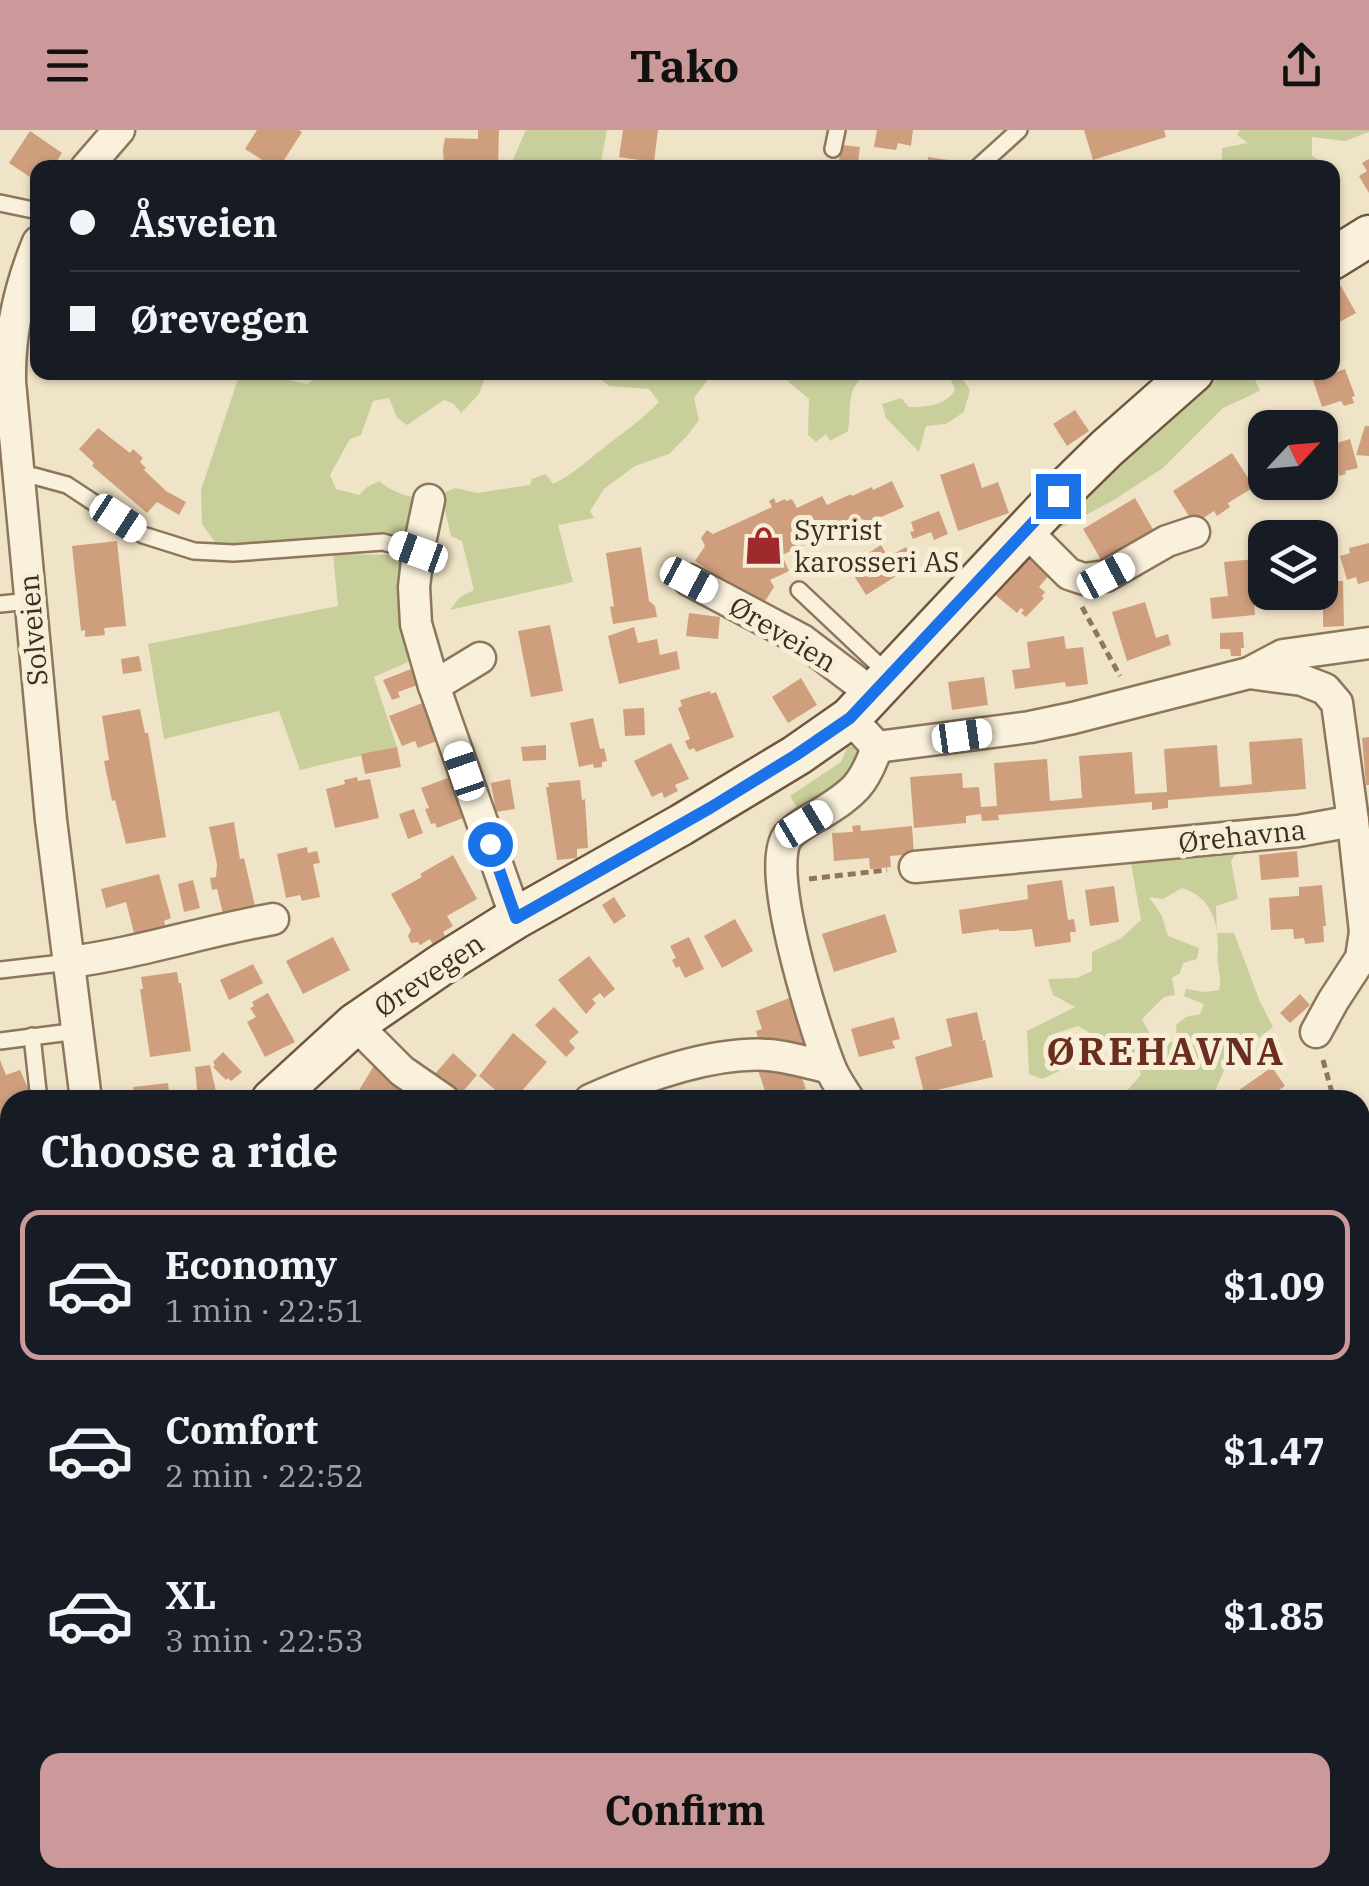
<!DOCTYPE html>
<meta charset="utf-8">
<style>
body{margin:0;font-family:"IBM Plex Serif",serif;background:#20242c;color:#f1f3f6;height:100vh;display:flex;flex-direction:column;font-size:38px;white-space:nowrap}
*{box-sizing:border-box;margin:0}
p{font-size:32px;color:#9ea1a6}
.icon{flex:none;width:55px;height:55px;fill:none;stroke:currentColor;stroke-width:2;stroke-linecap:round;stroke-linejoin:round}
.map{position:relative;flex:1;overflow:hidden}
.sheet{position:absolute;left:0px;top:960px;width:1370px;height:798px;display:flex;flex-direction:column;background:#171b24;border-radius:30px 30px 0 0;box-shadow:0 2px 8px #0004}
.sheet>*{flex:none}
.guide{position:absolute;left:30px;top:30px;width:1310px;height:220px;border-radius:20px;box-shadow:0 2px 8px #0004;display:grid;align-content:center;height:220px;padding:0 40px;background:#171b24}
.needle{width:65px;rotate:64deg}
.buttons{position:absolute;left:1248px;top:280px;display:grid;gap:20px}
.buttons a{display:grid;place-items:center;width:90px;height:90px;border-radius:20px;background:#171b24;box-shadow:0 2px 8px #0004;font-size:50px}
.end{position:absolute;width:45px;height:45px;margin:-22px;border:12px solid #1a73e8;background:#fff;box-shadow:0 0 0 5px #fff}
.from{border-radius:50%}
.car{position:absolute;width:30px;height:60px;margin:-30px -15px;border-radius:12px;box-shadow:0 0 8px 2px #0007;background:linear-gradient(#fff 24%,#345 0 40%,#fff 0 76%,#345 0 86%,#fff 0)}
.guide b{display:flex;align-items:center;gap:35px;height:95px;font-size:38px}
.guide b+b{border-top:2px solid #363941}
.guide i{width:25px;height:25px;background:#f1f3f6}
ul{padding:0;list-style:none}
li{display:flex;align-items:center;gap:30px;height:150px;margin:0 20px 15px;padding:0 20px;border:5px solid transparent;border-radius:20px}
li div{flex:1}
li b{display:block;font-size:38px}
li em{font-style:normal;font-weight:700}
li.on{border-color:#cc999b}
li>.icon{width:90px;height:90px;stroke-width:1.5}
h2{padding:0 40px;font-size:45px;line-height:120px}
.action{display:flex;gap:20px;margin-top:auto;padding:20px 40px}
.action a{flex:1;height:115px;border-radius:20px;background:#cc999b;color:#111;font-size:40px;font-weight:700;line-height:115px;text-align:center}
header{display:flex;justify-content:space-between;align-items:center;height:130px;padding:0 40px;background:#cc999b;color:#111;font-size:45px;font-weight:700}
.map>svg:first-child{display:block}
.green{fill:#c9cf9b;fill-rule:evenodd}
.water{fill:#a9c4bc;stroke:#6f938a;stroke-width:2.5}
.building{fill:#cf9f7d}
.lines{fill:none;stroke-linecap:round;stroke-linejoin:round}
.lane-casing{stroke:#8d765c;stroke-width:20}
.street-casing{stroke:#8d765c;stroke-width:35}
.secondary-casing{stroke:#6f573f;stroke-width:45}
.path{stroke:#8d765c;stroke-width:5;stroke-dasharray:8 5;stroke-linecap:butt}
.lane{stroke:#faf1dc;stroke-width:15}
.street{stroke:#faf1dc;stroke-width:30}
.secondary{stroke:#faf1dc;stroke-width:40}
.route{stroke:#1a73e8;stroke-width:12}
.labels{text-anchor:middle;stroke-width:10;stroke-linejoin:round;paint-order:stroke}
.poi-label{font-size:28px;fill:#3d2e20;stroke:#f7eed8;text-anchor:start}
.street-label{font-size:28px;fill:#3d2e20;stroke:#f7eed8}
.district-label{font-size:38px;font-weight:bold;letter-spacing:2.5px;fill:#6b2e1e;stroke:#f7eed8}
</style>
<header><svg class="icon" aria-label="menu" viewBox="0 0 24 24"><path d="M4 6h16M4 12h16M4 18h16"/></svg>Tako<svg class="icon" aria-label="share" viewBox="0 0 24 24"><path d="M12 15V3M7 8l5-5 5 5M5 13v7h14v-7"/></svg></header>
<div class="map">
<svg width="1369" height="1756" viewBox="0 0 1369 1756">
<rect width="100%" height="100%" fill="#f0e4c8"/>
<g class="green">
<path d="M526,0h81l-7,37h-72l-16,-5z"/>
<path d="M1240,0h129v2l-24,9 -33,-4v19l19,11h-117l8,-8v-11l26,-5 -11,-8z"/>
<path d="M791,242l77,1c-23,15 -16,33 -20,58l-18,10 -4,-7 -10,8 -8,-7 1,-36 -24,-20z"/>
<path d="M1225,242l27,1 8,18 -37,17 -60,60 -49,32 -59,31 53,-55z"/>
<path d="M240,243h19l48,11 14,-11h169l-4,3 -7,18 -18,19 -7,-9 -10,-4 -37,25 -10,-7 -8,-20 -16,3 -12,34 -11,4 -20,36 6,14 23,6 8,-8 12,-6c12,10 25,15 40,17l-8,42 -32,-8 -39,6 -121,10 -17,-24 -1,-34z"/>
<path d="M593,243h120l-19,25 5,22 -13,17 -17,17 -34,12 -31,23 -14,22 4,7 -36,7 15,57 -123,28 10,-13 14,-7 -12,-49 -11,-5 -10,-42 14,-6 22,5 53,-8 2,-6 14,-5 7,10c22,-11 30,-20 48,-34 20,-16 41,-30 58,-48l-10,-13 -40,-3z"/>
<path d="M948,243h10l12,17 -6,22 -18,12 -20,2 -7,26 -33,-34 -4,-14 19,-6 8,9c18,0 36,-1 46,-17z"/>
<path d="M333,424l68,1 4,38 12,65 -43,19 23,70 -97,23 -21,-59 -115,28 -16,-95 190,-38z"/>
<path d="M848,615l6,2 4,8 -4,17 -14,14 -40,26 -10,-16 51,-34z"/>
<path d="M1239,719l-8,12 7,38 -22,7 1,27h17l26,69 13,25 -46,36 -12,29 -11,8h-80v-6l17,-19 -6,-18 -25,-6 9,-7 -26,-9 -15,-9 -30,10 -4,11 9,7 18,-5v11l-11,6 -1,5 -17,8 -13,-5 -2,-43 48,-24 -22,-12 -5,-16 29,-1 15,-7v-19l28,-13 21,-19 -11,-62zM1182,758c28,9 36,31 36,60 0,1 -1,16 0,17 1,11 4,14 1,25l-15,2 -18,-3 -2,7 20,8 -4,10 -14,3 -10,8 1,16 -21,4 -14,-26 22,-22 11,-2 -3,-17 8,-5 3,-10 14,-4 2,-11 -31,-12 -6,-20 -13,-19 14,2z"/>
<path d="M1369,1124v66l-2,1 -7,16 4,22 5,4v109l-9,3v-220z"/>
<path d="M1369,1404v122l-9,3v-120z"/>
<path d="M0,1578l10,2v70l-10,22z"/>
<path d="M1360,1702v11l9,13v30h-124l9,-8h106z"/>
<path d="M465,1748h324l-8,8h-299z"/>
</g>
<path class="water" d="M1369,1526v200l-9,-13v-184z"/>
<g class="building">
<path d="M257,0h42l3,2 -23,36h-4l-30,-19z"/>
<path d="M478,0h21l-1,38h-54l-1,-19 2,-11 33,1z"/>
<path d="M623,0h35l-4,32 -35,-5z"/>
<path d="M877,0h36l-2,16 -13,-3 -2,7 -22,-3z"/>
<path d="M1084,0h80l2,7 -73,23z"/>
<path d="M30,1l32,22 -10,15h-14l-2,13 -27,-18z"/>
<path d="M842,15l18,2 -2,16 -19,-3z"/>
<path d="M928,27l27,4 -1,7h-27z"/>
<path d="M1369,29v34l-10,-17 8,-5 -5,-8z"/>
<path d="M1341,156l15,27 -24,13v-35z"/>
<path d="M1345,239l10,27 -3,1 2,6 -10,3 -3,-5 -19,6 -9,-27z"/>
<path d="M1075,280l14,21 -22,15 -14,-22z"/>
<path d="M1365,296h4v30l-13,-1z"/>
<path d="M98,298l32,25 3,-4 10,9 -3,4 6,6 -2,2 22,21 20,11 -7,13 -22,-13 -10,11 -55,-47 2,-3 -15,-14z"/>
<path d="M1329,300l4,14 17,-5 8,29 -13,3 1,3 -7,2 -2,-8 -17,5v-40z"/>
<path d="M1232,323l22,34 -26,16 2,4 -13,9 -3,-5 -20,13 -21,-33z"/>
<path d="M974,333l8,25 16,-6 11,31 -51,18 -18,-56z"/>
<path d="M892,351l12,26 -39,17 -2,-5 -81,36 7,16 -19,9 4,7 -12,19 -67,-45 10,-15 -4,-8 6,-8 6,4 59,-27 -3,-6 5,-3 2,5 9,-4 1,2 6,-2 5,9 25,-12 5,9 24,-11 1,2 20,-9 1,3z"/>
<path d="M1135,368l20,35 -52,30 -20,-34z"/>
<path d="M939,381l9,23 -14,6 -3,-8 -18,7 -3,-7 4,-1 -3,-9z"/>
<path d="M117,411l9,85 -22,2 1,7 -20,2v-7l-4,1 -9,-85z"/>
<path d="M1369,413v38l-11,3 -2,-7 -9,3 -7,-24 10,-3 -1,-5z"/>
<path d="M881,415l7,12 18,-10 5,8 -4,2 5,9 -46,29 -18,-29z"/>
<path d="M641,417l8,54 6,5 2,11 -44,7 -3,-17 4,-1 -8,-53z"/>
<path d="M1028,423l23,20 -12,14 6,5 -3,4 2,2 -18,19 -5,-4 3,-3 -3,-2 -4,5 -23,-19z"/>
<path d="M1265,428v27l-12,1 2,29 -43,4 -2,-21 18,-2 -4,-34z"/>
<path d="M1332,451h11l1,45 -21,1v-27l9,-1z"/>
<path d="M1145,472l11,36 12,-4 3,11 -44,16 -15,-49z"/>
<path d="M689,483l31,4 -2,22 -32,-3z"/>
<path d="M550,495l13,66 -32,6 -13,-66z"/>
<path d="M634,497l4,16 19,-4 3,16 17,-4 3,18 -61,15 -11,-48z"/>
<path d="M1243,502l1,16h-3v8h-10l-1,-7h-10v-16z"/>
<path d="M1064,506l2,13 17,-2 5,37 -22,3 -1,-5 -50,7 -3,-19 18,-2 -3,-26z"/>
<path d="M139,526l3,15 -19,3 -2,-15z"/>
<path d="M411,539l7,16 -20,7 2,5 -8,3 -9,-20z"/>
<path d="M984,547l4,28 -36,5 -4,-28z"/>
<path d="M801,548l16,27 -29,18 -16,-26z"/>
<path d="M710,561l1,3 5,-2 18,45 -38,15 -2,-4 -5,2 -4,-9 5,-2 -12,-31 4,-2 -2,-6z"/>
<path d="M425,572l15,38 -22,8 -3,-7 -13,5 -13,-30z"/>
<path d="M644,578l1,27 -20,1 -2,-27z"/>
<path d="M140,579l5,24h3l18,104 -40,7 -11,-44 -3,1 -8,-40 5,-1 -7,-44z"/>
<path d="M593,588l7,31 4,-1 3,13 -5,1v5l-8,1 -1,-4 -14,3 -9,-44z"/>
<path d="M1369,607v48h-3l-4,-47z"/>
<path d="M1302,608l4,51 -138,11v8l-16,2v-8l-154,13 1,5 -17,1 -1,-7 -15,2v7l-52,5 -4,-51 52,-4 1,15 16,-1 2,20 16,-1 -3,-43 53,-4 3,42 32,-3 -3,-42 53,-4 3,42 32,-2 -3,-43 53,-4 3,42 15,-1 17,-2 -3,-42z"/>
<path d="M671,613l18,36 -14,6 3,6 -14,7 -2,-6 -10,5 -18,-36z"/>
<path d="M546,615v15l-23,1 -2,-14z"/>
<path d="M397,617l4,20 -36,7 -4,-20z"/>
<path d="M456,645l15,40 -34,13 -2,-5 -4,1 -6,-15 4,-1 -8,-20z"/>
<path d="M357,647l1,4 12,-2 9,39 -44,10 -9,-39 19,-5 -1,-4z"/>
<path d="M510,649l5,30 -19,3 -5,-29z"/>
<path d="M580,650l2,20 3,-1 3,49 -11,1v9l-20,2 -11,-73h3l-1,-4z"/>
<path d="M414,679l9,24 -15,6 -9,-25z"/>
<path d="M234,692l6,37 4,-1 11,48 -32,8 -6,-25 -5,1 -2,-12 6,-1 1,-13 -8,-37z"/>
<path d="M860,695l1,6 51,-5 2,28 -24,2 1,11 -21,2 -1,-11 -35,3 -2,-28 21,-1 -1,-6z"/>
<path d="M307,717l1,6 9,-2 3,12 -7,1 7,33 -18,4 -2,-6 -14,3 -9,-44z"/>
<path d="M1297,721l2,26 -38,3 -2,-25z"/>
<path d="M453,725l24,44 -30,17 6,10 -10,6 3,6 -13,7 -3,-6 -10,6 -2,-3 -7,1 -3,-7 3,-6 -20,-36 31,-17 -2,-3z"/>
<path d="M159,744l12,44 -7,3 2,8 -31,8 -9,-35 -20,6 -5,-19z"/>
<path d="M193,750l7,28 -16,4 -6,-28z"/>
<path d="M1062,750l6,40 6,-1 2,13h-6l1,10 -36,5 -3,-18 -19,2h-14v-2l-37,5 -3,-24 69,-11 -1,-14z"/>
<path d="M1322,755l4,41h-3l1,16 -19,2 -1,-6 -10,1 -1,-10 -22,1 -2,-32 30,-2v-9z"/>
<path d="M1114,756l5,36 -29,4 -5,-36z"/>
<path d="M614,767l12,19 -12,8 -12,-19z"/>
<path d="M885,784l12,38 -63,20 -12,-38z"/>
<path d="M735,789l18,32 -31,17 -18,-32z"/>
<path d="M333,807l17,33 -47,24 -17,-33z"/>
<path d="M689,807l15,32 -19,9 -6,-12 -3,2 -4,-8 4,-2 -6,-12z"/>
<path d="M589,826l26,33 -11,9 -4,-5 -8,6 4,4 -10,11 -28,-34z"/>
<path d="M253,834l10,19 -34,17 -9,-20z"/>
<path d="M177,842l2,11h2l10,68 -41,6 -10,-68h3l-2,-12z"/>
<path d="M268,863l27,49 -30,15 -18,-35 9,-5 -6,-9 4,-2 -2,-4z"/>
<path d="M1300,864l10,11 -20,18 -10,-10z"/>
<path d="M797,865l16,50 -14,5 -16,1 -4,-11 -11,4 -2,-5 -7,2 -3,-10 6,-2 -6,-18z"/>
<path d="M554,877l25,25 -10,9 6,7 -9,9 -31,-32z"/>
<path d="M977,882l6,27 -2,2 4,-1 8,37 -69,16 -9,-36 37,-11 -6,-27z"/>
<path d="M894,887l6,22 -8,2 3,7 -36,9 -8,-28z"/>
<path d="M513,903l34,29 -33,38h-7l-28,-24z"/>
<path d="M223,922l19,20 -11,9 -3,-3 -2,2 -13,-13 2,-2 -2,-3z"/>
<path d="M453,923l24,22 -18,21 -25,-21z"/>
<path d="M0,930l6,15 14,-5 11,25 -9,5h-12v173l-5,-11 -5,2z"/>
<path d="M783,931l15,6 8,22 -12,4 3,7h-29l-10,-30z"/>
<path d="M375,934l33,23 -9,13h-34l2,-2 -9,-6z"/>
<path d="M210,935l8,35h-20l-3,-33z"/>
<path d="M1272,937l13,19 -6,4 7,10h-61z"/>
<path d="M168,953l2,17h-35l-2,-13z"/>
<path d="M1360,996l9,5v14l-5,12 -4,-2z"/>
<path d="M0,1203h10v42l-10,-1z"/>
</g>
<g class="lines">
<defs>
<g id="lane">
<path d="M833,19l4,-19"/>
<path d="M977,38l42,-38"/>
<path d="M0,73l38,8"/>
<path d="M18,347l16,-1 33,9 76,50 51,16 40,2 149,-11 35,10"/>
<path d="M799,460l88,83"/>
<path d="M0,474l30,-3"/>
<path d="M0,840l70,-8"/>
<path d="M32,906l7,64"/>
<path d="M0,911l78,-10"/>
<path d="M0,1297l10,-24"/>
<path d="M395,1748l2,8"/>
</g>
<g id="street">
<path d="M86,38l33,-38"/>
<path d="M38,112c-19,46 -29,91 -28,140l41,438 35,280"/>
<path d="M429,370l-11,52 -4,35 2,37 18,62 82,232"/>
<path d="M1025,400l44,44 15,5 22,-3 61,-35 27,-9"/>
<path d="M689,450l113,60 71,54"/>
<path d="M434,556l46,-28"/>
<path d="M850,588l27,29 153,-20 43,-9 176,-45 34,-18 86,-12"/>
<path d="M915,737l383,-36 55,-10 -16,-118 -12,-14 -23,-9 -53,-7"/>
<path d="M70,832c69,-9 135,-31 203,-43"/>
<path d="M355,894l47,47 42,29"/>
<path d="M1316,902l17,-31 28,-43 4,-26 -12,-111"/>
<path d="M590,970c52,-23 122,-49 179,-45 21,2 41,8 61,13"/>
<path d="M849,970c-7,-11 -15,-22 -19,-33 -15,-38 -67,-200 -42,-231 8,-9 21,-16 32,-22 34,-21 44,-29 57,-67"/>
<path d="M0,1561l10,5"/>
<path d="M809,1748l7,8"/>
</g>
<g id="secondary">
<path d="M1332,129l37,-23"/>
<path d="M272,970l83,-76 86,-59 75,-47 165,-93 116,-70 53,-37 208,-222 49,-48 86,-76"/>
<path d="M0,1439l10,-23"/>
</g>
</defs>
<use href="#lane" class="lane-casing"/>
<use href="#street" class="street-casing"/>
<use href="#secondary" class="secondary-casing"/>
<g class="path">
<path d="M1082,477l38,69"/>
<path d="M809,749l78,-9"/>
<path d="M1323,930l11,40"/>
<path d="M1360,982h9"/>
<path d="M0,1196l10,1"/>
</g>
<use href="#lane" class="lane"/>
<use href="#street" class="street"/>
<use href="#secondary" class="secondary"/>
</g>
<g class="lines">
<path class="route" d="M490,714l26,74 194,-110 86,-53 54,-37 208,-222"/>
</g>
<defs>
<symbol id="shop-bare" viewBox="-9 -9 18 18"><path d="M-5-2.5h2.3a2.7 3.5 0 0 1 5.4 0H5L5.5 6h-11ZM-1.5-2.5h3a1.5 2.3 0 0 0-3 0Z" fill="#9e2a2b" stroke="#f7eed8" stroke-width="2.5" paint-order="stroke"/></symbol>
</defs>
<g fill-rule="evenodd">
<use href="#shop-bare" x="736" y="388" width="55" height="55"/>
</g>
<g class="labels">
<g class="poi-label">
<text x="794" y="410">Syrrist<tspan x="794" dy="32">karosseri AS</tspan></text>
</g>
<g class="street-label">
<text transform="translate(33 500) rotate(-95)" y="10">Solveien</text>
<text transform="translate(783 504) rotate(31)" y="10">Øreveien</text>
<text transform="translate(1242 706) rotate(-6)" y="10">Ørehavna</text>
<text transform="translate(429 845) rotate(-34)" y="10">Ørevegen</text>
</g>
<g class="district-label">
<text x="1166" y="935">ØREHAVNA</text>
</g>
</g>
</svg>
<div class="buttons">
<a><svg class="needle" viewBox="-14 -14 28 28"><path d="M0-13l5 13h-10z" fill="#e53935"/><path d="M0 13l5-13h-10z" fill="#9ea1a6"/></svg></a>
<a><svg class="icon" aria-label="layers" viewBox="0 0 24 24"><path d="M12 4l9 5-9 5-9-5zM3 14l9 5 9-5"/></svg></a>
</div>
<i class="end from" style="left:490px;top:714px"></i>
<i class="end" style="left:1058px;top:366px"></i>
<i class="car" style="left:118px;top:388px;rotate:123deg"></i>
<i class="car" style="left:418px;top:422px;rotate:290deg"></i>
<i class="car" style="left:1106px;top:446px;rotate:62deg"></i>
<i class="car" style="left:689px;top:450px;rotate:118deg"></i>
<i class="car" style="left:962px;top:606px;rotate:82deg"></i>
<i class="car" style="left:464px;top:641px;rotate:341deg"></i>
<i class="car" style="left:804px;top:694px;rotate:59deg"></i>
<div class="guide">
<b><i class="from"></i>Åsveien</b>
<b><i></i>Ørevegen</b>
</div>
<section class="sheet">
<h2>Choose a ride</h2>
<ul>
<li class="on"><svg class="icon" aria-label="car" viewBox="0 0 24 24"><path d="M5 17H2v-5l4-1 3-4h7l3 4 3 1v5h-3M9 17h6M6 11h13"/><circle cx="7" cy="17" r="2"/><circle cx="17" cy="17" r="2"/></svg><div><b>Economy</b><p>1 min · 22:51</p></div><em>$1.09</em></li>
<li><svg class="icon" aria-label="car" viewBox="0 0 24 24"><path d="M5 17H2v-5l4-1 3-4h7l3 4 3 1v5h-3M9 17h6M6 11h13"/><circle cx="7" cy="17" r="2"/><circle cx="17" cy="17" r="2"/></svg><div><b>Comfort</b><p>2 min · 22:52</p></div><em>$1.47</em></li>
<li><svg class="icon" aria-label="car" viewBox="0 0 24 24"><path d="M5 17H2v-5l4-1 3-4h7l3 4 3 1v5h-3M9 17h6M6 11h13"/><circle cx="7" cy="17" r="2"/><circle cx="17" cy="17" r="2"/></svg><div><b>XL</b><p>3 min · 22:53</p></div><em>$1.85</em></li>
</ul>
<div class="action"><a>Confirm</a></div>
</section>
</div>
